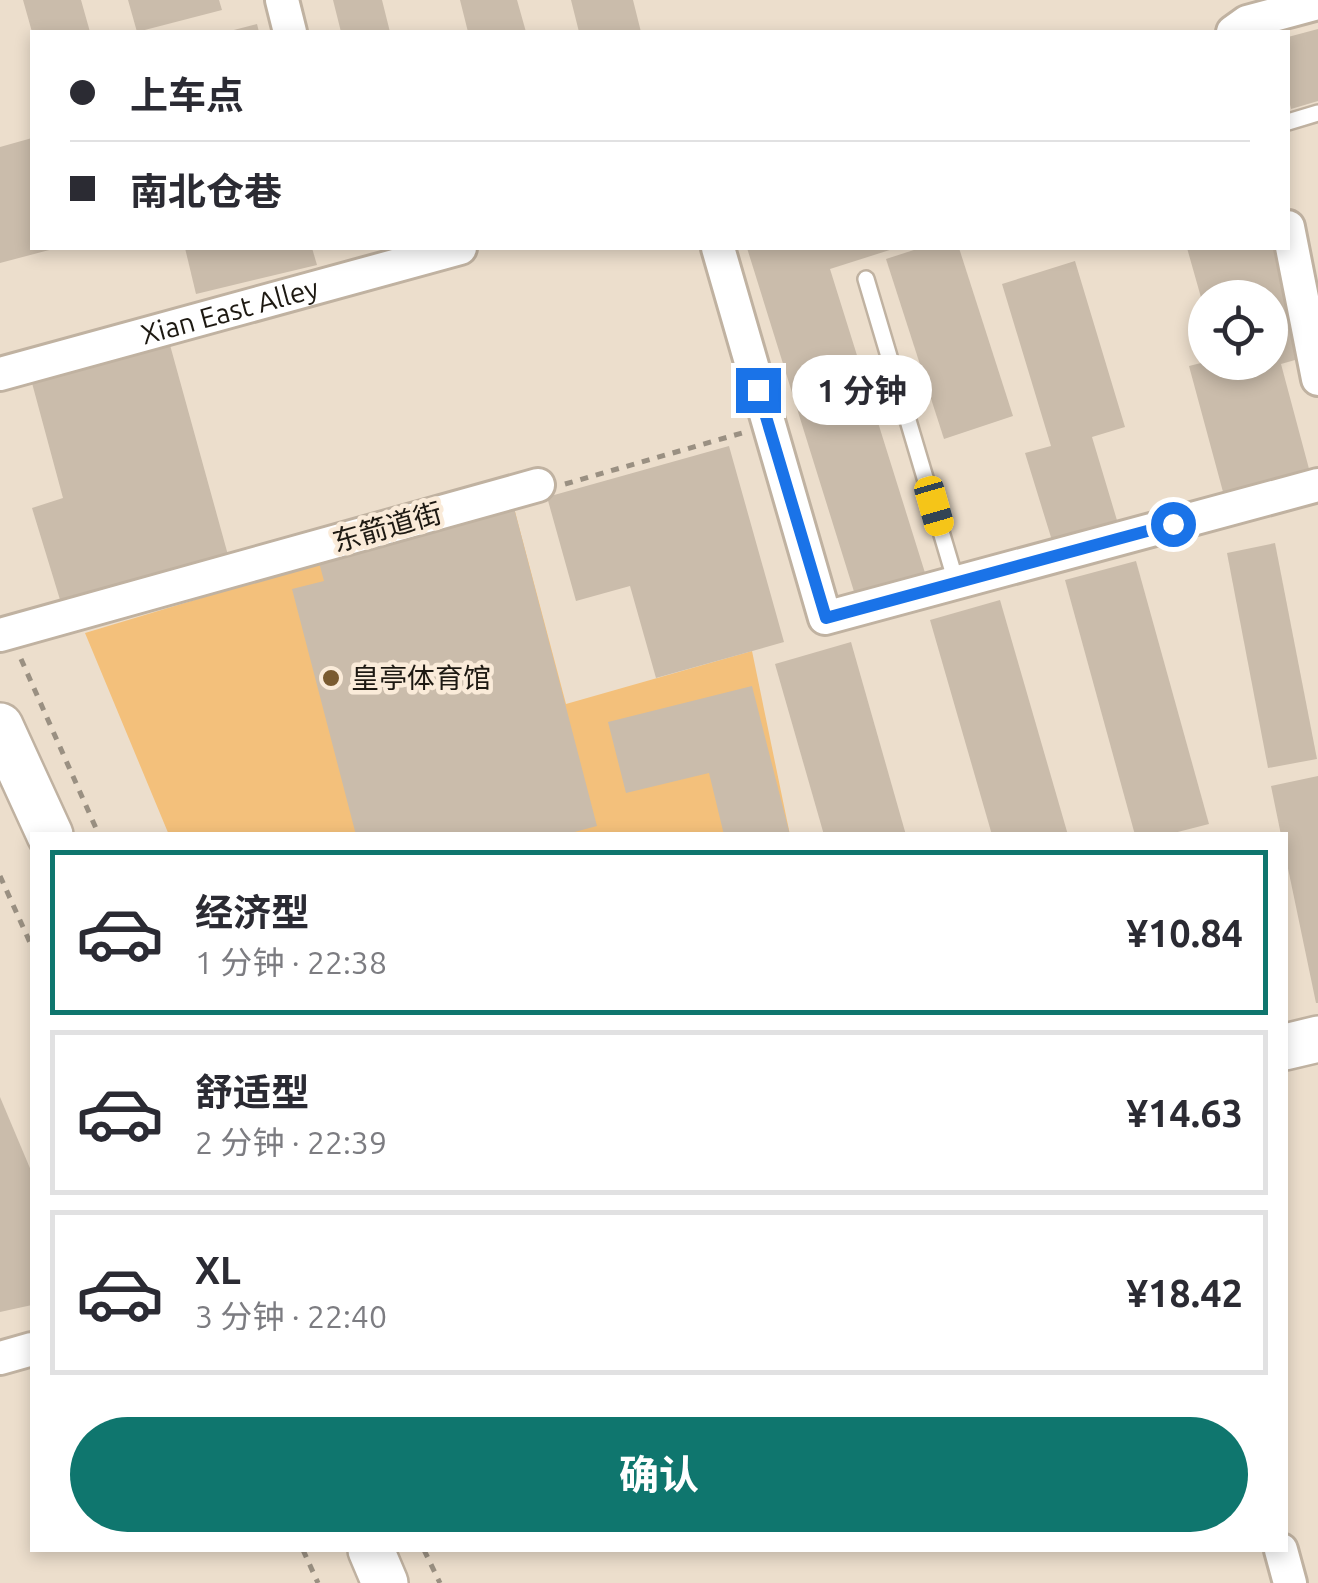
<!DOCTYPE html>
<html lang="zh">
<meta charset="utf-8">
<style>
body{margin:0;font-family:Ubuntu,"Noto Sans SC",sans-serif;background:#f2f2f3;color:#2b2b33;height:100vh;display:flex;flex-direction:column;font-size:38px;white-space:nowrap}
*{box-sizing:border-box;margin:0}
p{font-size:32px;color:#7c7c81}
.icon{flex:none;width:55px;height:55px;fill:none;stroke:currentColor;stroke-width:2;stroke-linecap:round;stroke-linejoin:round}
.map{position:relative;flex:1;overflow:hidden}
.side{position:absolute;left:30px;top:832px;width:1258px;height:720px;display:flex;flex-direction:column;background:#fff;border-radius:0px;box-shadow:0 5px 15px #0003}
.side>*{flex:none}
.banner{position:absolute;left:30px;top:30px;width:1260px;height:220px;border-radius:0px;box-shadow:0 5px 15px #0003;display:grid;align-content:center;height:220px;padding:0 40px;background:#fff}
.buttons{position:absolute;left:1188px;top:280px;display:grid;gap:20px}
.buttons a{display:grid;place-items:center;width:100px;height:100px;border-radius:50%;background:#fff;box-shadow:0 5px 15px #0003;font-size:50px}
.end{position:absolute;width:45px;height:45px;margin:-22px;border:12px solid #1a73e8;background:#fff;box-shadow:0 0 0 5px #fff}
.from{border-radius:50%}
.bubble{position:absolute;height:70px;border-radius:35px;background:#fff;box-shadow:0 5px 15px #0003;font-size:32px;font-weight:700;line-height:70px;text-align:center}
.car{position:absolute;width:30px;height:60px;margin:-30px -15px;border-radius:12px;box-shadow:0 0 8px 2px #0007;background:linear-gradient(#f5c518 24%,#345 0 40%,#f5c518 0 76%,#345 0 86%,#f5c518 0)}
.banner b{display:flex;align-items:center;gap:35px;height:95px;font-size:38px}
.banner b+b{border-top:2px solid #e1e1e2}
.banner i{width:25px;height:25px;background:#2b2b33}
ul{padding:18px 0 0;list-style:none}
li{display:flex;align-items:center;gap:30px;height:165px;margin:0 20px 15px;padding:0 20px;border:5px solid #e1e1e2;border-radius:0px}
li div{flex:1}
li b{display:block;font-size:38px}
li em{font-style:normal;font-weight:700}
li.on{border-color:#0f766e}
li>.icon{width:90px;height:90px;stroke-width:1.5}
.cta{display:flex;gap:20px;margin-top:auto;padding:20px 40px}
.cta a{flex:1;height:115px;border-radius:60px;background:#0f766e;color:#fff;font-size:40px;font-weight:700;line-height:115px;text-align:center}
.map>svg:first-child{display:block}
.green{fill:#f3c07b}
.building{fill:#cabcab}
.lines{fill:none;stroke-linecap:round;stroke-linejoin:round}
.lane-casing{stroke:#c0b2a1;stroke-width:20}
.street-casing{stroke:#c0b2a1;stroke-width:38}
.secondary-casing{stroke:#c0b2a1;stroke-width:50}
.path{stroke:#9a9082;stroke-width:5;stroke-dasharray:8 8;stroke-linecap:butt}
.lane{stroke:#fff;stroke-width:15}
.street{stroke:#fff;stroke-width:32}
.secondary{stroke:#fff;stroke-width:45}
.route{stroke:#1a73e8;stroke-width:12}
.poi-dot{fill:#7a5b30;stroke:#faebd9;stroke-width:4}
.labels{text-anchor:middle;stroke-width:9;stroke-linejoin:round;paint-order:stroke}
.street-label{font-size:28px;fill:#1d1912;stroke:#faebd9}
.poi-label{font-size:28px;fill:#1d1912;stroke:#faebd9;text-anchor:start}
</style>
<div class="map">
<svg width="1318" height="1583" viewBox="0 0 1318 1583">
<rect width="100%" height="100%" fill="#ecdecc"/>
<path class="green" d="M513,504l53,200 186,-53 38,184h-621l-84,-202z"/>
<g class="building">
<path d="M23,0h58l9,32h-58z"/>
<path d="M128,0h91l3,10 -85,22z"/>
<path d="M333,0h49l8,32h-49z"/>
<path d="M460,0h57l9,32h-58z"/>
<path d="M571,0h62l8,32h-62z"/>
<path d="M257,24l2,8h-29v-1z"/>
<path d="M1318,29v72l-27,8 -3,-13v-59z"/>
<path d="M32,138v110l21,1 -53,14v-116z"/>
<path d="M185,248h127l5,17 -121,29z"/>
<path d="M747,248h149l-66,21 96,307 -70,22z"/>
<path d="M920,248h39l54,168 -69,23 -58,-180z"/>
<path d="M1187,248h92l30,108 -28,8 31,116 -86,23 -37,-137 16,-4h65v-64h-65l-1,10z"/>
<path d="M1075,261l50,166 -33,10 27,90 -65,20 -29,-94 26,-7 -49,-162z"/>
<path d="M170,345l58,210 -167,48 -29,-95 31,-10 -31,-115z"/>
<path d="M729,446l55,196 -128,36 -26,-92 -54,15 -29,-104z"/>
<path d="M513,504l84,322 -34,9h-207l-64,-246 32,-8 -7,-26z"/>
<path d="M1275,543l42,216 -49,9 -41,-215z"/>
<path d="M1136,561l73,263 -43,11h-31l-70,-255z"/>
<path d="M1000,600l68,235h-76l-62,-215z"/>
<path d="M851,642l55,193h-82l-49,-171z"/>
<path d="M752,686l38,149h-66l-15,-62 -83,20 -18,-71z"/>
<path d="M1318,776v227h-2l-31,-149v-19h-4l-10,-49z"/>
<path d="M0,1097l32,76v132l-32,7z"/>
</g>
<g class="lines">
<defs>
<g id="lane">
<path d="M1288,122l30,-9"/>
<path d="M866,279l90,303"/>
</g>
<g id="street">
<path d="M282,0l8,32"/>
<path d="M1233,32l14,-10 71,-19"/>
<path d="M1288,227l30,152"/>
<path d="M718,248l107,370 493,-133"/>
<path id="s1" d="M0,374l460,-126"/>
<path d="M0,635l538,-150"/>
<path d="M0,1358l32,-9"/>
<path d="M1281,1550l9,33"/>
</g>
<g id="secondary">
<path d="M0,726l50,109"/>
<path d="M1285,1047l33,-8"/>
<path d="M371,1550l14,33"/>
</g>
</defs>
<use href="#lane" class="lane-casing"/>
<use href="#street" class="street-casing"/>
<use href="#secondary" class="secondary-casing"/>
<g class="path">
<path d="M565,484l177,-51"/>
<path d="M21,659l78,176"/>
<path d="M0,876l32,71"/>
<path d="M303,1550l15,33"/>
<path d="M424,1550l16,33"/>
</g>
<use href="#lane" class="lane"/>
<use href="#street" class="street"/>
<use href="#secondary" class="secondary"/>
</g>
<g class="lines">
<path class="route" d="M758,390l68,228 347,-94"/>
</g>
<circle class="poi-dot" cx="331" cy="678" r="10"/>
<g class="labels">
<g class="street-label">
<text dy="10" stroke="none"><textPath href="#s1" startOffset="238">Xian East Alley</textPath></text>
<text transform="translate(387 527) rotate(-16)" y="10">东箭道街</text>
</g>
<g class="poi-label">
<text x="351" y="688">皇亭体育馆</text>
</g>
</g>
</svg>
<div class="buttons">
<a><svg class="icon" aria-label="locate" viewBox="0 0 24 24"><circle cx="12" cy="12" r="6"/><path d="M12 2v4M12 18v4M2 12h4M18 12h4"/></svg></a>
</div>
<i class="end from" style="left:1173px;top:524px"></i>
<i class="end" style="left:758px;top:390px"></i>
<div class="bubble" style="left:792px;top:355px;width:140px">1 分钟</div>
<i class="car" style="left:934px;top:506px;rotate:164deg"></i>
<div class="banner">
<b><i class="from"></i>上车点</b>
<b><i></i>南北仓巷</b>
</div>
<section class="side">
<ul>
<li class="on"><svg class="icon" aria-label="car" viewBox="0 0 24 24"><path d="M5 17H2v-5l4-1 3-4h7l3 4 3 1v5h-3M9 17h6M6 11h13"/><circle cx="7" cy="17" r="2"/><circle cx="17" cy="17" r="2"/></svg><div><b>经济型</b><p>1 分钟 · 22:38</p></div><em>¥10.84</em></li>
<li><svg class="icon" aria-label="car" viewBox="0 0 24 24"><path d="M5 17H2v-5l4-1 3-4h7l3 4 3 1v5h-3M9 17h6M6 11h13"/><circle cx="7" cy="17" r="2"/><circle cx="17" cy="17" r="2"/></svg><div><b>舒适型</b><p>2 分钟 · 22:39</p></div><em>¥14.63</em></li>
<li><svg class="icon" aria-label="car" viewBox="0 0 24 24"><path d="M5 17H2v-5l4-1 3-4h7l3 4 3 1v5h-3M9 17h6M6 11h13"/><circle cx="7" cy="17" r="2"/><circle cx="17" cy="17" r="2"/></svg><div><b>XL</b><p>3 分钟 · 22:40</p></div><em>¥18.42</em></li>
</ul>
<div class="cta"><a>确认</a></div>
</section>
</div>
